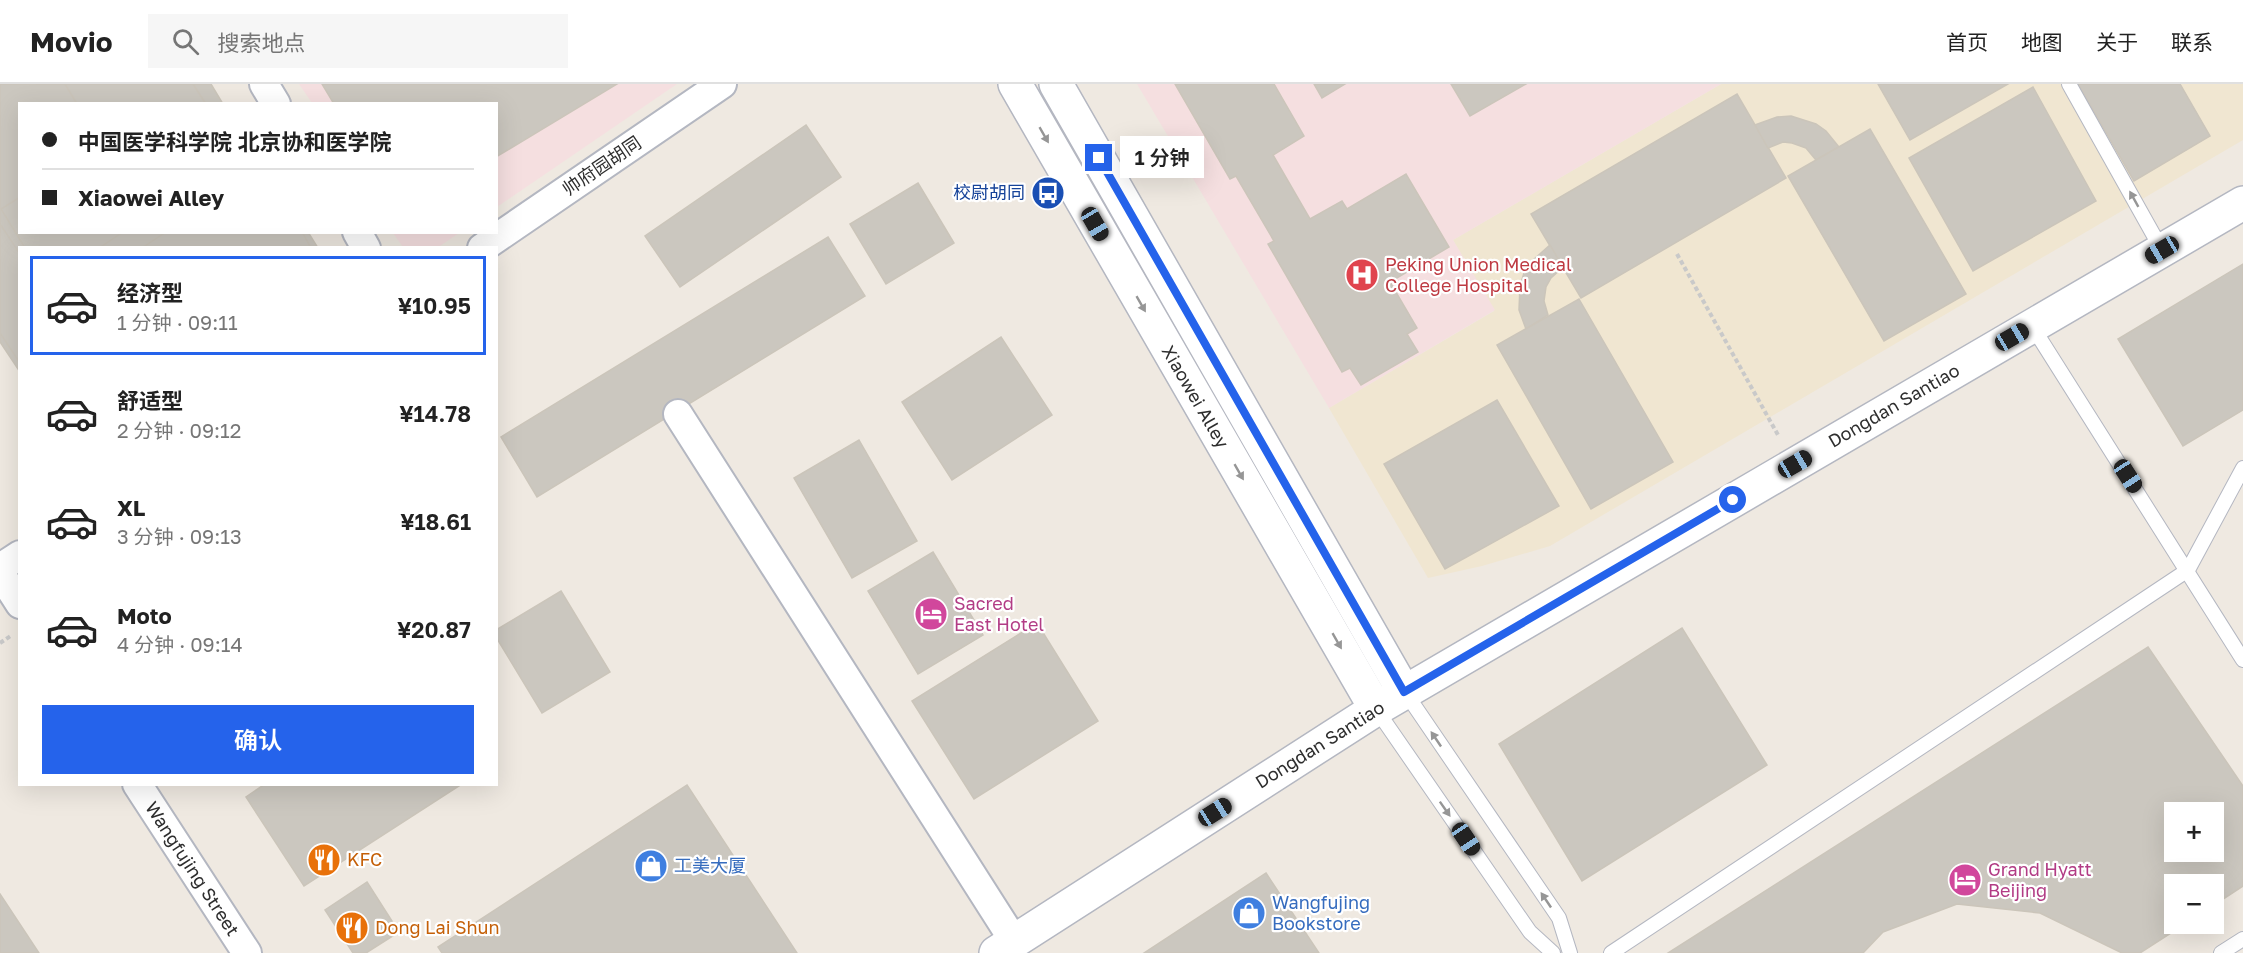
<!DOCTYPE html>
<html lang="zh">
<meta charset="utf-8">
<style>
body{margin:0;font-family:"Golos Text","Noto Sans SC",sans-serif;background:#f6f6f6;color:#222;height:100vh;display:flex;flex-direction:column;font-size:22px;white-space:nowrap}
*{box-sizing:border-box;margin:0}
p{font-size:20px;color:#767676}
.icon{flex:none;width:33px;height:33px;fill:none;stroke:currentColor;stroke-width:2;stroke-linecap:round;stroke-linejoin:round}
.map{position:relative;flex:1;overflow:hidden}
.sheet{position:absolute;left:18px;top:162px;width:480px;height:540px;display:flex;flex-direction:column;background:#fff;border-radius:0px;box-shadow:0 6px 24px #0002}
.sheet>*{flex:none}
.hud{position:absolute;left:18px;top:18px;width:480px;height:132px;border-radius:0px;box-shadow:0 6px 24px #0002;display:grid;align-content:center;height:132px;padding:0 24px;background:#fff}
.controls{position:absolute;left:2164px;top:718px;display:grid;gap:12px}
.controls a{display:grid;place-items:center;width:60px;height:60px;border-radius:0px;background:#fff;box-shadow:0 6px 24px #0002;font-size:30px}
.end{position:absolute;width:27px;height:27px;margin:-14px;border:8px solid #2563eb;background:#fff;box-shadow:0 0 0 3px #fff}
.from{border-radius:50%}
.bubble{position:absolute;height:42px;border-radius:0px;background:#fff;box-shadow:0 6px 24px #0002;font-size:20px;font-weight:600;line-height:42px;text-align:center}
.car{position:absolute;width:18px;height:36px;margin:-18px -9px;border-radius:8px;box-shadow:0 0 4px 2px #0007;background:linear-gradient(#222 24%,#8ab4d8 0 40%,#222 0 76%,#8ab4d8 0 86%,#222 0)}
.hud b{display:flex;align-items:center;gap:21px;height:57px;font-size:22px}
.hud b+b{border-top:2px solid #e0e0e0}
.hud i{width:15px;height:15px;background:#222}
ul{padding:10px 0 0;list-style:none}
li{display:flex;align-items:center;gap:18px;height:99px;margin:0 12px 9px;padding:0 12px;border:3px solid transparent;border-radius:0px}
li div{flex:1}
li b{display:block;font-size:22px}
li em{font-style:normal;font-weight:600}
li.active{border-color:#2563eb}
li>.icon{width:54px;height:54px;stroke-width:1.5}
.action{display:flex;gap:12px;margin-top:auto;padding:12px 24px}
.action a{flex:1;height:69px;border-radius:0px;background:#2563eb;color:#fff;font-size:24px;font-weight:600;line-height:69px;text-align:center}
header{display:flex;align-items:center;gap:36px;box-sizing:border-box;height:84px;padding:0 30px;background:#fff;border-bottom:2px solid #e0e0e0}
header strong{font-size:28px}
nav{display:flex;gap:33px;margin-inline-start:auto;font-size:21px}
.search{width:420px;height:54px;background:#f6f6f6;display:flex;align-items:center;gap:15px;box-sizing:border-box;padding:0 21px;border-radius:0px;color:#767676;font-size:22px}
.map>svg:first-child{display:block}
.education{fill:#f0e6d1}
.medical{fill:#f5dfe0}
.building{fill:#cbc7bf;stroke:#cbc5ba;stroke-width:1.5;fill-rule:evenodd}
.lines{fill:none;stroke-linecap:round;stroke-linejoin:round}
.lane-casing{stroke:#b4b7c1;stroke-width:16}
.street-casing{stroke:#b4b7c1;stroke-width:32}
.secondary-casing{stroke:#b4b7c1;stroke-width:36}
.path{stroke:#c9c9c9;stroke-width:4;stroke-dasharray:4.5 3;stroke-linecap:butt}
.lane{stroke:#fff;stroke-width:14}
.street{stroke:#fff;stroke-width:28}
.secondary{stroke:#fff;stroke-width:33}
.oneway{fill:#969696}
.route{stroke:#2563eb;stroke-width:8}
.labels{text-anchor:middle;stroke-width:4.5;stroke-linejoin:round;paint-order:stroke}
.street-label{font-size:18px;fill:#2e2e2e;stroke:#fff}
.transit-label{font-size:18px;fill:#164399;stroke:#fff;text-anchor:end}
.health-label{font-size:18px;fill:#be3a42;stroke:#fff;text-anchor:start}
.hotel-label{font-size:18px;fill:#b23c85;stroke:#fff;text-anchor:start}
.food-label{font-size:18px;fill:#c56008;stroke:#fff;text-anchor:start}
.shop-label{font-size:18px;fill:#366cbe;stroke:#fff;text-anchor:start}
</style>
<header>
<strong>Movio</strong>
<div class="search"><svg class="icon" aria-label="search" viewBox="0 0 24 24"><circle cx="10" cy="10" r="6"/><path d="M15 15l6 6"/></svg>搜索地点</div>
<nav><a>首页</a><a>地图</a><a>关于</a><a>联系</a></nav>
</header>
<div class="map">
<svg width="2243" height="869" viewBox="0 0 2243 869">
<rect width="100%" height="100%" fill="#efe9e1"/>
<path class="education" d="M1721,0h522v56l-693,406 -68,20 -54,12 -99,-170 165,-97 -41,-71z"/>
<g class="medical">
<path d="M299,0h378l-180,123 -1,-103 -184,-1z"/>
<path d="M1137,0h584l-268,156 42,70 -166,98z"/>
<path d="M393,149h66l-22,15 -34,-1z"/>
</g>
<g class="building">
<path d="M0,0h211l12,20h-203v128h288l10,16h-298v124l-20,-30z"/>
<path d="M65,0h128l13,20h-129z"/>
<path d="M322,0h295l-121,73v-53h-162z"/>
<path d="M1175,0h99l30,52 -31,19 37,64 32,-18 5,8 59,-35 43,73 -59,35 27,46 -10,6 11,18 -57,33 -11,-17 -8,4 -74,-128 6,-3 -38,-65 -6,3z"/>
<path d="M1314,0h31l-23,14z"/>
<path d="M1451,0h75l-56,32z"/>
<path d="M1878,0h130l-98,56z"/>
<path d="M2078,0h102l30,52 -76,45z"/>
<path d="M2033,3l63,114 -123,70 -64,-113z"/>
<path d="M1737,10l49,84 -205,120 -50,-84z"/>
<path d="M1791,32l25,8 10,7 13,16 -23,13 -10,-12 -14,-5 -9,-1 -15,6 -13,-23 22,-8z"/>
<path d="M806,41l35,52 -161,110 -35,-51z"/>
<path d="M1870,45l96,165 -82,47 -96,-165z"/>
<path d="M918,99l36,60 -68,41 -36,-60z"/>
<path d="M20,113v35h103l-24,16h-74l-24,-39z"/>
<path d="M0,140l20,30v109l-20,-30z"/>
<path d="M166,148h136l9,16h-169z"/>
<path d="M828,153l37,59 -328,201 -36,-60z"/>
<path d="M1550,161l13,22 -12,11 -5,9 -2,14 4,14 -22,14 -7,-19 1,-24 4,-13 8,-12z"/>
<path d="M2243,180v146l-60,36 -65,-107z"/>
<path d="M1579,215l94,163 -82,47 -94,-164z"/>
<path d="M1001,253l51,78 -100,65 -50,-78z"/>
<path d="M1497,316l62,106 -114,63 -61,-105z"/>
<path d="M859,356l58,101 -65,37 -58,-100z"/>
<path d="M933,468l50,83 -65,39 -50,-83z"/>
<path d="M561,507l49,81 -68,41 -46,-76v-7z"/>
<path d="M1037,539l61,98 -124,78 -62,-98z"/>
<path d="M1682,544l85,137 -185,116 -83,-137z"/>
<path d="M2148,563l95,139v100l-29,19v-20h-39v39h10l-45,29h-18l-82,-40 -83,-9 -74,28 -20,21h-195zM2175,729h39v39h-39z"/>
<path d="M265,700h197l-158,102 -58,-89z"/>
<path d="M687,701l110,168h-355l-4,-6z"/>
<path d="M1266,789l53,80h-175z"/>
<path d="M367,798l32,50 -33,21h-13l-28,-43z"/>
<path d="M0,810l39,59h-39z"/>
</g>
<g class="lines">
<defs>
<g id="lane">
<path d="M2069,0l93,166"/>
<path d="M2032,242l211,334"/>
<path d="M1405,608l154,226 11,35"/>
<path d="M1376,625l154,223 23,21"/>
<path d="M1611,869l577,-383 55,-102"/>
<path d="M2221,869l22,-14"/>
</g>
<g id="street">
<path d="M264,0l12,20"/>
<path d="M357,148l9,16"/>
<path d="M482,164l240,-164"/>
<path d="M678,330l336,527"/>
<path d="M0,484l20,-13"/>
<path d="M0,489l20,31"/>
<path d="M137,700l110,169"/>
</g>
<g id="secondary">
<path d="M1015,0l361,625"/>
<path d="M1056,0l348,608"/>
<path d="M996,869l380,-244 867,-506"/>
</g>
</defs>
<use href="#lane" class="lane-casing"/>
<use href="#street" class="street-casing"/>
<use href="#secondary" class="secondary-casing"/>
<g class="path">
<path d="M1677,170l101,181"/>
<path d="M0,559l12,-8"/>
</g>
<use href="#lane" class="lane"/>
<use href="#street" class="street"/>
<use href="#secondary" class="secondary"/>
</g>
<defs><path id="oneway-solid" d="M-6-.8H1V-3.2L6.5 0L1 3.2V.8H-6Z" transform="scale(1.5)"/></defs>
<g class="oneway">
<use href="#oneway-solid" transform="translate(1044 51) rotate(60)"/>
<use href="#oneway-solid" transform="translate(2134 115) rotate(-119)"/>
<use href="#oneway-solid" transform="translate(1141 220) rotate(60)"/>
<use href="#oneway-solid" transform="translate(1239 388) rotate(60)"/>
<use href="#oneway-solid" transform="translate(1337 557) rotate(60)"/>
<use href="#oneway-solid" transform="translate(1436 655) rotate(-124)"/>
<use href="#oneway-solid" transform="translate(1445 725) rotate(55)"/>
<use href="#oneway-solid" transform="translate(1546 816) rotate(-124)"/>
</g>
<g class="lines">
<path class="route" d="M1099,74l305,534 329,-192"/>
</g>
<defs>
<symbol id="bus-disc" viewBox="-11 -11 22 22"><circle r="9.5" fill="#1a4fb4" stroke="#fff"/><path d="M-5-6H5V4H4V6H2V4H-2V6H-4V4H-5ZM-3.5-4V0h7V-4ZM-3.5 1.2v1.5H-2V1.2ZM2 1.2v1.5H3.5V1.2Z" fill="#fff"/></symbol>
<symbol id="hospital-disc" viewBox="-11 -11 22 22"><circle r="9.5" fill="#e0444e" stroke="#fff"/><path d="M-5-5h3v3.5h4V-5h3V5h-3V1.5h-4V5h-3Z" fill="#fff"/></symbol>
<symbol id="hotel-disc" viewBox="-11 -11 22 22"><circle r="9.5" fill="#d1479c" stroke="#fff"/><path d="M-6-4.5h1.5V1H6V5H4.5V3h-9V5H-6ZM-4 0a1.8 1.8 0 1 1 3.6 0ZM.5 0V-2.5h3Q6-2.5 6 0Z" fill="#fff"/></symbol>
<symbol id="restaurant-disc" viewBox="-11 -11 22 22"><circle r="9.5" fill="#e8710a" stroke="#fff"/><path d="M-5-6h1v4h1v-4h1v4h1v-4h1v5L-1.5 .5V6h-2V.5L-5-1ZM5-6V6H3V1.5H1.5Q1.5-4 5-6Z" fill="#fff"/></symbol>
<symbol id="shop-disc" viewBox="-11 -11 22 22"><circle r="9.5" fill="#3f7fe0" stroke="#fff"/><path d="M-5-2.5h2.3a2.7 3.5 0 0 1 5.4 0H5L5.5 6h-11ZM-1.5-2.5h3a1.5 2.3 0 0 0-3 0Z" fill="#fff"/></symbol>
</defs>
<g fill-rule="evenodd">
<use href="#bus-disc" x="1029" y="90" width="38" height="38"/>
<use href="#hospital-disc" x="1343" y="172" width="38" height="38"/>
<use href="#hotel-disc" x="912" y="511" width="38" height="38"/>
<use href="#restaurant-disc" x="305" y="757" width="38" height="38"/>
<use href="#shop-disc" x="632" y="763" width="38" height="38"/>
<use href="#hotel-disc" x="1946" y="777" width="38" height="38"/>
<use href="#shop-disc" x="1230" y="810" width="38" height="38"/>
<use href="#restaurant-disc" x="333" y="825" width="38" height="38"/>
</g>
<g class="labels">
<g class="street-label">
<text transform="translate(602 82) rotate(-34)" y="6">帅府园胡同</text>
<text transform="translate(1195 313) rotate(60)" y="6">Xiaowei Alley</text>
<text transform="translate(1894 322) rotate(-30)" y="6">Dongdan Santiao</text>
<text transform="translate(1320 661) rotate(-32)" y="6">Dongdan Santiao</text>
<text transform="translate(192 785) rotate(57)" y="6">Wangfujing Street</text>
</g>
<g class="transit-label">
<text x="1025" y="115">校尉胡同</text>
</g>
<g class="health-label">
<text x="1385" y="187">Peking Union Medical<tspan x="1385" dy="21">College Hospital</tspan></text>
</g>
<g class="hotel-label">
<text x="954" y="526">Sacred<tspan x="954" dy="21">East Hotel</tspan></text>
<text x="1988" y="792">Grand Hyatt<tspan x="1988" dy="21">Beijing</tspan></text>
</g>
<g class="food-label">
<text x="347" y="782">KFC</text>
<text x="375" y="850">Dong Lai Shun</text>
</g>
<g class="shop-label">
<text x="674" y="788">工美大厦</text>
<text x="1272" y="825">Wangfujing<tspan x="1272" dy="21">Bookstore</tspan></text>
</g>
</g>
</svg>
<div class="controls">
<a>+</a>
<a>−</a>
</div>
<i class="end from" style="left:1733px;top:416px"></i>
<i class="end" style="left:1099px;top:74px"></i>
<div class="bubble" style="left:1120px;top:52px;width:84px">1 分钟</div>
<i class="car" style="left:1095px;top:140px;rotate:150deg"></i>
<i class="car" style="left:2162px;top:166px;rotate:240deg"></i>
<i class="car" style="left:2012px;top:253px;rotate:60deg"></i>
<i class="car" style="left:1795px;top:380px;rotate:60deg"></i>
<i class="car" style="left:2128px;top:392px;rotate:147deg"></i>
<i class="car" style="left:1215px;top:728px;rotate:58deg"></i>
<i class="car" style="left:1466px;top:755px;rotate:146deg"></i>
<div class="hud">
<b><i class="from"></i>中国医学科学院 北京协和医学院</b>
<b><i></i>Xiaowei Alley</b>
</div>
<section class="sheet">
<ul>
<li class="active"><svg class="icon" aria-label="car" viewBox="0 0 24 24"><path d="M5 17H2v-5l4-1 3-4h7l3 4 3 1v5h-3M9 17h6M6 11h13"/><circle cx="7" cy="17" r="2"/><circle cx="17" cy="17" r="2"/></svg><div><b>经济型</b><p>1 分钟 · 09:11</p></div><em>¥10.95</em></li>
<li><svg class="icon" aria-label="car" viewBox="0 0 24 24"><path d="M5 17H2v-5l4-1 3-4h7l3 4 3 1v5h-3M9 17h6M6 11h13"/><circle cx="7" cy="17" r="2"/><circle cx="17" cy="17" r="2"/></svg><div><b>舒适型</b><p>2 分钟 · 09:12</p></div><em>¥14.78</em></li>
<li><svg class="icon" aria-label="car" viewBox="0 0 24 24"><path d="M5 17H2v-5l4-1 3-4h7l3 4 3 1v5h-3M9 17h6M6 11h13"/><circle cx="7" cy="17" r="2"/><circle cx="17" cy="17" r="2"/></svg><div><b>XL</b><p>3 分钟 · 09:13</p></div><em>¥18.61</em></li>
<li><svg class="icon" aria-label="car" viewBox="0 0 24 24"><path d="M5 17H2v-5l4-1 3-4h7l3 4 3 1v5h-3M9 17h6M6 11h13"/><circle cx="7" cy="17" r="2"/><circle cx="17" cy="17" r="2"/></svg><div><b>Moto</b><p>4 分钟 · 09:14</p></div><em>¥20.87</em></li>
</ul>
<div class="action"><a>确认</a></div>
</section>
</div>
